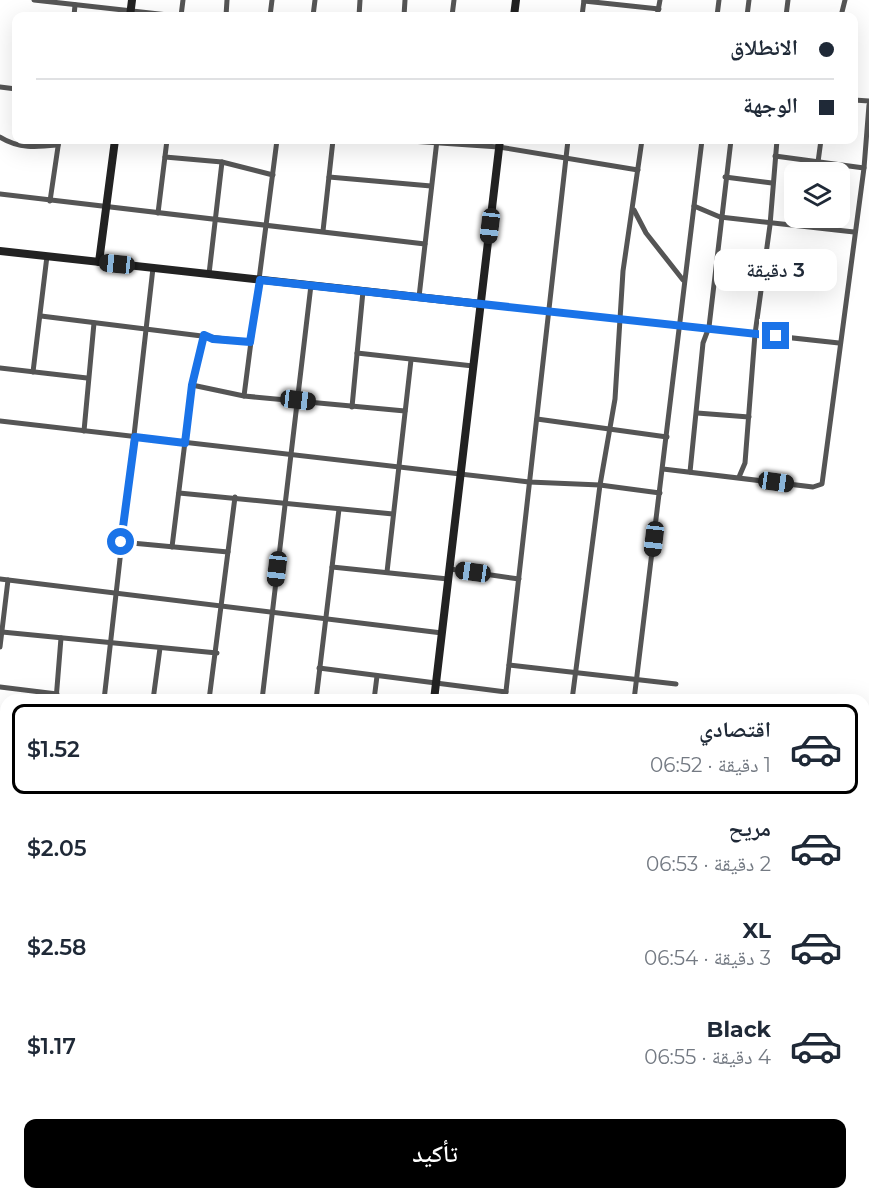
<!DOCTYPE html>
<html lang="ar">
<meta charset="utf-8">
<style>
body{margin:0;font-family:Montserrat,"Noto Naskh Arabic",sans-serif;background:#f6f6f7;color:#1f2937;direction:rtl;height:100vh;display:flex;flex-direction:column;font-size:22px;white-space:nowrap}
*{box-sizing:border-box;margin:0}
p{font-size:20px;color:#747a83}
.icon{flex:none;width:33px;height:33px;fill:none;stroke:currentColor;stroke-width:2;stroke-linecap:round;stroke-linejoin:round}
.map{position:relative;flex:1;overflow:hidden;direction:ltr}
.sheet{position:absolute;left:0px;top:694px;width:870px;height:506px;display:flex;flex-direction:column;background:#fff;border-radius:18px 18px 0 0;box-shadow:0 6px 24px #0002;direction:rtl}
.sheet>*{flex:none}
.top-card{position:absolute;left:12px;top:12px;width:846px;height:132px;border-radius:12px;box-shadow:0 6px 24px #0002;direction:rtl;display:grid;align-content:center;height:132px;padding:0 24px;background:#fff}
.buttons{position:absolute;left:784px;top:162px;display:grid;gap:12px}
.buttons a{display:grid;place-items:center;width:66px;height:66px;border-radius:12px;background:#fff;box-shadow:0 6px 24px #0002;font-size:30px}
.end{position:absolute;width:27px;height:27px;margin:-14px;border:8px solid #1a73e8;background:#fff;box-shadow:0 0 0 3px #fff}
.from{border-radius:50%}
.bubble{position:absolute;height:42px;border-radius:12px;background:#fff;box-shadow:0 6px 24px #0002;font-size:20px;font-weight:600;line-height:42px;text-align:center;direction:rtl}
.car{position:absolute;width:18px;height:36px;margin:-18px -9px;border-radius:8px;box-shadow:0 0 4px 2px #0007;background:linear-gradient(#222 24%,#8ab4d8 0 40%,#222 0 76%,#8ab4d8 0 86%,#222 0)}
.top-card b{display:flex;align-items:center;gap:21px;height:57px;font-size:22px}
.top-card b+b{border-top:2px solid #e0e1e3}
.top-card i{width:15px;height:15px;background:#1f2937}
ul{padding:10px 0 0;list-style:none}
li{display:flex;align-items:center;gap:18px;height:90px;margin:0 12px 9px;padding:0 12px;border:3px solid transparent;border-radius:12px}
li div{flex:1}
li b{display:block;font-size:22px}
li em{font-style:normal;font-weight:600}
li.on{border-color:#000}
li>.icon{width:54px;height:54px;stroke-width:1.5}
.primary-button{display:flex;gap:12px;margin-top:auto;padding:12px 24px}
.primary-button a{flex:1;height:69px;border-radius:12px;background:#000;color:#fff;font-size:24px;font-weight:600;line-height:69px;text-align:center}
.map>svg:first-child{display:block}
.lines{fill:none;stroke-linecap:round;stroke-linejoin:round}
.canal{stroke:#a3a3a3;stroke-width:7}
.street{stroke:#555;stroke-width:5}
.secondary{stroke:#222;stroke-width:8}
.route{stroke:#1a73e8;stroke-width:8}
</style>
<div class="map">
<svg width="869" height="1199" viewBox="0 0 869 1199">
<rect width="100%" height="100%" fill="#fff"/>
<g class="lines">
<g class="canal">
<path d="M0,1097h6"/>
<path d="M814,1194l42,5"/>
</g>
<g class="street">
<path d="M34,0l143,16"/>
<path d="M584,1l75,8"/>
<path d="M74,16l1,-11"/>
<path d="M181,16l2,-16"/>
<path d="M226,16l1,-16"/>
<path d="M270,16l2,-16"/>
<path d="M313,16l2,-16"/>
<path d="M359,16l1,-16"/>
<path d="M404,16l1,-16"/>
<path d="M452,16l2,-16"/>
<path d="M582,16l2,-16"/>
<path d="M657,16l3,-16"/>
<path d="M717,16l2,-16"/>
<path d="M747,16l2,-16"/>
<path d="M786,16l2,-16"/>
<path d="M841,16l4,-16"/>
<path d="M0,87l16,2"/>
<path d="M854,100l15,1"/>
<path d="M0,137c19,12 37,10 58,8"/>
<path d="M396,140l103,7 139,23"/>
<path d="M775,156l89,12"/>
<path d="M165,157l57,5 51,13"/>
<path d="M818,162l3,-22"/>
<path d="M329,177l102,9"/>
<path d="M725,177l47,6"/>
<path d="M0,194l425,50"/>
<path d="M50,201l9,-61"/>
<path d="M694,206l26,11 134,15"/>
<path d="M634,210l12,23 37,47"/>
<path d="M158,213l9,-73"/>
<path d="M323,231l10,-91"/>
<path d="M209,274l13,-112"/>
<path d="M419,297l18,-157"/>
<path d="M481,304l358,39"/>
<path d="M41,316l209,26"/>
<path d="M357,353l116,13"/>
<path d="M0,368l87,10"/>
<path d="M33,372l14,-116"/>
<path d="M192,385l52,11 161,15"/>
<path d="M244,396l33,-256"/>
<path d="M352,407l11,-116"/>
<path d="M697,413l52,4"/>
<path d="M537,419l130,18"/>
<path d="M0,421l529,61 71,3 60,8"/>
<path d="M84,431l10,-108"/>
<path d="M663,469l150,18 9,-3 42,-316 5,-63"/>
<path d="M690,472l13,-129 6,-16 22,-187"/>
<path d="M739,477l6,-14 10,-129 15,-109 7,-85"/>
<path d="M179,493l214,21"/>
<path d="M121,542l107,10"/>
<path d="M172,547l20,-162 12,-50"/>
<path d="M332,567l116,12"/>
<path d="M450,569l69,10"/>
<path d="M387,572l24,-212"/>
<path d="M0,579l442,54"/>
<path d="M2,632l215,21"/>
<path d="M0,647l8,-67"/>
<path d="M509,665l167,19"/>
<path d="M319,668l187,24"/>
<path d="M0,687l57,7"/>
<path d="M56,700l5,-62"/>
<path d="M104,700l49,-432"/>
<path d="M153,700l7,-52"/>
<path d="M209,700l26,-203"/>
<path d="M262,700l49,-415"/>
<path d="M316,700l23,-191"/>
<path d="M374,700l3,-24"/>
<path d="M505,700l63,-560"/>
<path d="M572,700l28,-215 15,-86 8,-128 19,-131"/>
<path d="M634,700l68,-560"/>
<path d="M0,805l6,1"/>
<path d="M0,864l6,1"/>
<path d="M0,914l6,1"/>
<path d="M0,1026l6,-15"/>
<path d="M0,1083l6,1"/>
<path d="M0,1112l6,1"/>
<path d="M232,1194l37,5"/>
<path d="M665,1194l16,5"/>
<path d="M864,1194h5"/>
<path d="M17,1199v-5"/>
<path d="M68,1199l1,-5"/>
<path d="M112,1199l1,-5"/>
<path d="M167,1199l1,-5"/>
<path d="M216,1199l1,-5"/>
<path d="M363,1199v-5"/>
<path d="M403,1199l1,-5"/>
</g>
<g class="secondary">
<path d="M130,16l2,-16"/>
<path d="M514,16l2,-16"/>
<path d="M0,251l481,53"/>
<path d="M99,262l16,-122"/>
<path d="M434,700l66,-560"/>
<path d="M0,749h6"/>
</g>
</g>
<g class="lines">
<path class="route" d="M121,542l14,-105 50,6 7,-58 12,-50 9,4 37,3 10,-62 516,56"/>
</g>
</svg>
<div class="buttons">
<a><svg class="icon" aria-label="layers" viewBox="0 0 24 24"><path d="M12 4l9 5-9 5-9-5zM3 14l9 5 9-5"/></svg></a>
</div>
<i class="end from" style="left:121px;top:542px"></i>
<i class="end" style="left:776px;top:336px"></i>
<div class="bubble" style="left:714px;top:249px;width:123px">3 دقيقة</div>
<i class="car" style="left:490px;top:226px;rotate:187deg"></i>
<i class="car" style="left:117px;top:264px;rotate:276deg"></i>
<i class="car" style="left:298px;top:400px;rotate:97deg"></i>
<i class="car" style="left:776px;top:482px;rotate:98deg"></i>
<i class="car" style="left:654px;top:539px;rotate:187deg"></i>
<i class="car" style="left:277px;top:569px;rotate:187deg"></i>
<i class="car" style="left:473px;top:572px;rotate:278deg"></i>
<div class="top-card">
<b><i class="from"></i>الانطلاق</b>
<b><i></i>الوجهة</b>
</div>
<section class="sheet">
<ul>
<li class="on"><svg class="icon" aria-label="car" viewBox="0 0 24 24"><path d="M5 17H2v-5l4-1 3-4h7l3 4 3 1v5h-3M9 17h6M6 11h13"/><circle cx="7" cy="17" r="2"/><circle cx="17" cy="17" r="2"/></svg><div><b>اقتصادي</b><p>1 دقيقة · 06:52</p></div><em>$1.52</em></li>
<li><svg class="icon" aria-label="car" viewBox="0 0 24 24"><path d="M5 17H2v-5l4-1 3-4h7l3 4 3 1v5h-3M9 17h6M6 11h13"/><circle cx="7" cy="17" r="2"/><circle cx="17" cy="17" r="2"/></svg><div><b>مريح</b><p>2 دقيقة · 06:53</p></div><em>$2.05</em></li>
<li><svg class="icon" aria-label="car" viewBox="0 0 24 24"><path d="M5 17H2v-5l4-1 3-4h7l3 4 3 1v5h-3M9 17h6M6 11h13"/><circle cx="7" cy="17" r="2"/><circle cx="17" cy="17" r="2"/></svg><div><b>XL</b><p>3 دقيقة · 06:54</p></div><em>$2.58</em></li>
<li><svg class="icon" aria-label="car" viewBox="0 0 24 24"><path d="M5 17H2v-5l4-1 3-4h7l3 4 3 1v5h-3M9 17h6M6 11h13"/><circle cx="7" cy="17" r="2"/><circle cx="17" cy="17" r="2"/></svg><div><b>Black</b><p>4 دقيقة · 06:55</p></div><em>$1.17</em></li>
</ul>
<div class="primary-button"><a>تأكيد</a></div>
</section>
</div>
